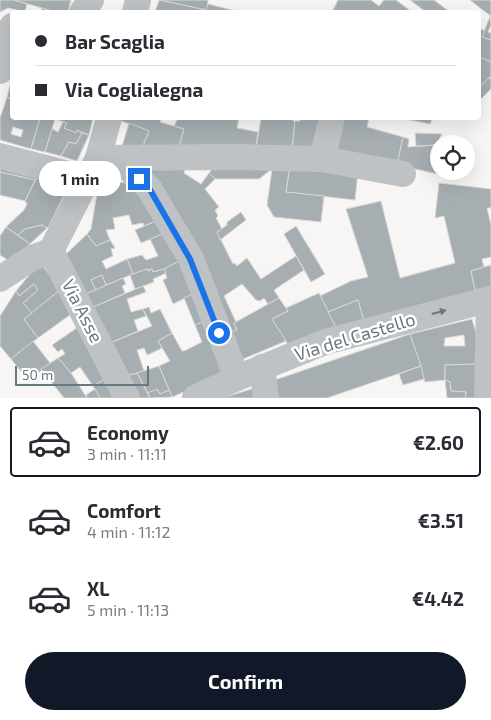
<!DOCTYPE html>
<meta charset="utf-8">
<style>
body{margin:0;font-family:"Exo 2",sans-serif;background:#f7f7f7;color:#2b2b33;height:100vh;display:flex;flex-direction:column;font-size:19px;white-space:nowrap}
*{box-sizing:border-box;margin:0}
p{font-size:16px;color:#7c7c81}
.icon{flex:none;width:28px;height:28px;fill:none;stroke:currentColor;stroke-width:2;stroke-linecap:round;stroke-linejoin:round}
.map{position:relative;height:398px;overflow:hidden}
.panel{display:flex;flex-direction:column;background:#fff;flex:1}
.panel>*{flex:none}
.hud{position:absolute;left:10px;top:10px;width:471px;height:110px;border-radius:5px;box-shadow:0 5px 20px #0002;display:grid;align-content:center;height:110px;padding:0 25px;background:#fff}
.buttons{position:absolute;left:430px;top:135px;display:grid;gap:10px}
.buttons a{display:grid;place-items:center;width:45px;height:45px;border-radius:50%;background:#fff;box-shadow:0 5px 20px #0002;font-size:25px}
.scale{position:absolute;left:15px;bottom:12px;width:134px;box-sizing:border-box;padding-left:5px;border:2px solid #687982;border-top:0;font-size:14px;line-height:18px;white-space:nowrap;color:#687982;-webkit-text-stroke:4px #fff;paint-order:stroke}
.end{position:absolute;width:22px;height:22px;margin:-11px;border:6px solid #1a73e8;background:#fff;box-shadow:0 0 0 2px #fff}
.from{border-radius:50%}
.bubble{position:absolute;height:35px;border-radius:18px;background:#fff;box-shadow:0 5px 20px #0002;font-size:16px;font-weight:700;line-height:35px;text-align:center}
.hud b{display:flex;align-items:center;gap:18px;height:48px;font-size:19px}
.hud b+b{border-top:1px solid #e1e1e2}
.hud i{width:12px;height:12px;background:#2b2b33}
ul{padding:9px 0 0;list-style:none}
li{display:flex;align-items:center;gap:15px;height:70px;margin:0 10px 8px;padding:0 15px;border:2px solid transparent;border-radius:5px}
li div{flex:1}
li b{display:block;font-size:19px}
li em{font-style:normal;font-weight:700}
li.selected{border-color:#111827}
li>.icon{width:45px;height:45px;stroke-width:1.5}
.button{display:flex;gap:10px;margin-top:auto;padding:10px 25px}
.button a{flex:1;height:58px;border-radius:30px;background:#111827;color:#fff;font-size:20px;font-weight:700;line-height:58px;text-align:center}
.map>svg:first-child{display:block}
.building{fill:#a6aeb2;stroke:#d8d8d6;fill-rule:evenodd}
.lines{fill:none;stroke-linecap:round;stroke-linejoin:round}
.minor{stroke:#bec2c5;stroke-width:26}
.oneway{fill:#687982}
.route{stroke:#1a73e8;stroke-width:6}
.labels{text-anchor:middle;stroke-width:5;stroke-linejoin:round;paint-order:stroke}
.street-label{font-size:18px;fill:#687982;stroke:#fff}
</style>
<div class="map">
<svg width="491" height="398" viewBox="0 0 491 398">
<rect width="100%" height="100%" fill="#f7f6f4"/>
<g class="building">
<path d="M0,0h14l13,4 -2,8 -17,-4 -8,4z"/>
<path d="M14,0h57l-3,12h-12z"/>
<path d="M159,0l48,10 -2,2h-50z"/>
<path d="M159,0h49l-1,10z"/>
<path d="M338,0h33l8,6 5,-6h12l16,12h-80z"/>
<path d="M410,0h24l16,12h-24z"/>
<path d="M470,0h21v16l-7,-5z"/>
<path d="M208,4l32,8h-35z"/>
<path d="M42,8l12,4h-13z"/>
<path d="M490,16l1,9 -3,7 3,1v7l-9,-3z"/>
<path d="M479,28l6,3 -3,6 9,3v22l-12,-5z"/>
<path d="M479,57l12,5v14l-12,12z"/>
<path d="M12,78v22l-5,-3z"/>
<path d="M489,78l2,1v10l-12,12v-13z"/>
<path d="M7,97l5,3v18h28l-9,31 -31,-9v-22zM13,127l10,3 -2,7 -10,-3z"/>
<path d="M40,118l15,1 -10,33 -14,-3z"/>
<path d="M56,118h37l-4,17 -12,-5 -1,3 -12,-5 3,-5 -12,-4z"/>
<path d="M122,118h40l-2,4 24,7 -7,24h-37l9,-22 -28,-10z"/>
<path d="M178,118h61l-2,10 21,4 -3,22 -78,-1 7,-24 -10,-3z"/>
<path d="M261,118h32v3h2l-3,30 -37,3z"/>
<path d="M300,118h23l-5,35 -26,-2 3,-30h5z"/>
<path d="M339,118h30l-2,9 36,10 -6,28 -66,-9z"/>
<path d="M399,118h34l-3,6z"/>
<path d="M63,122l4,1 -3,5 12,5 1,-3 5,3 -6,11 -7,-2 -8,14 -16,-4 7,-23 6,3z"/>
<path d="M129,123l20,8 -9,22h-20z"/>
<path d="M82,133l7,2 -12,26 -16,-5 8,-14 7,2z"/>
<path d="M415,133l27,1 -6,11 -20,1z"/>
<path d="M403,137l6,2 -1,8 28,-2 3,26h2l1,4 -45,-10z"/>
<path d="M187,161l-3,12 17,11 8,-11 6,6 -10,10 14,18 -4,3 3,6 -2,2 6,11 -5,3 16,32 2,-1 2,3 10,-8 14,21 35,-23 8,14 -30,20 5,8 -11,6 -4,-6 -4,3 -4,-1 -14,-16 -18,12 12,26 -2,1 3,7 -12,5 -84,-166z"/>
<path d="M0,163l39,10 -4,7 -35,-8z"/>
<path d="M215,165l57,4 -13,10h-44l-6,-6z"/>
<path d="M290,165l68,7 -3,28 -69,-8z"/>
<path d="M290,165l-4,27 38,4 -3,26 -47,-5 -7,-12 5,-36z"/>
<path d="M0,172l35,8 -10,21 -25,-6z"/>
<path d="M39,173l30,12 -20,41 -2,2 -5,-3 -17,4 -7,6 -12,-8 18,-17 3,-6 -2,-3z"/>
<path d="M101,179l38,6 22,34 -17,7 -1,-3 -11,2 -3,-10 -16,3 2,11 -9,1 4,10 -14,6 -9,-12 4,-5 8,-48z"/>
<path d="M439,183l52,6v19h-4l4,17v32l-9,2 2,8 -13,4 4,19 4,-1v3l-115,30 -6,-22 -30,12 -8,-16 31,-15 17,-4 -22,-68 35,-8 19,77 55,-15 -11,-47 -9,2z"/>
<path d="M241,212l5,8 -26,20 -3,-8 10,-7v-3z"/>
<path d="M161,219l7,13 -27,11 -6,-13z"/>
<path d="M42,225l5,3 -17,16 -12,-9 7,-6z"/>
<path d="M296,226l29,48 -14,8 -27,-48z"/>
<path d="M6,227l24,17 -19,18 -11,-7v-19z"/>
<path d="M168,232l15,27 -19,10 -11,3 -1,-3 -19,5 -6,-15 15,-4 4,5 12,-4 -8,-17z"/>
<path d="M87,234l9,12 14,-6 5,8 -4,1 2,7 -11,5 4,8 21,-10 6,15 -27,11 -4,-10 -11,5 5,10 -10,4 -24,-36z"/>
<path d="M183,259l14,33 -24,12 -10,-24 4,-2 -3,-9z"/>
<path d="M491,265v24l-12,3v-3l-4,1 -4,-19z"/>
<path d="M43,266l17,24 -28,23 -9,-10 15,-13 -4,-6 -15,12 -3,-5 19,-23z"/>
<path d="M147,269l1,2 4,-2 1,3 11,-3 2,4 -13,6 1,3 -19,7 -5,-14z"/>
<path d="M102,275l4,10 -10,5 -5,-10z"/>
<path d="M123,278l3,6 -4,2 3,7 -34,15 -5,-14z"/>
<path d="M34,284l4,6 -15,13 9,10 -8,6 14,19 -27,21 -11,-13v-30l16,-25 3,5z"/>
<path d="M143,286l3,6 -19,7 4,13 12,-3 3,7 -12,4 4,11 -28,12 -19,-35z"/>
<path d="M60,290l14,22 -36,26 -14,-19z"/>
<path d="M197,292l11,28 -13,5 -11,-27z"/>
<path d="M319,293l18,36 -47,19 -18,-29 16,-8 -2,-3z"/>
<path d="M279,298l9,13 -16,8 14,22 -50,21 -11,-27 12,-5 -3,-7z"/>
<path d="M358,300l6,22 -27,7 -9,-17z"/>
<path d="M149,307l2,6 9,-4 12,24 -14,8 4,7 -8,4 -7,3 -3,-7 -7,2 7,21 -18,5 -16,-33 42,-17 -9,-17z"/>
<path d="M472,319l4,14 4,31 -35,1v15l-20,2 -15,-48zM464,335l1,11h-21l1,-8z"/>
<path d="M208,320l22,52 -58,25 -13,-31 11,-5 -12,-20 14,-8 10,18h2l18,-9 -7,-17z"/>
<path d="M81,325l26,53 -14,8 -13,-19 -9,6 -13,-15 7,-4 -3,-5 -4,3 -6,-7z"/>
<path d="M410,334l11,32 -94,32h-55l-3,-16z"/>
<path d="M33,341l17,22 -21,18 -18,-22z"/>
<path d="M58,358l13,15 16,25h-23l-23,-29z"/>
<path d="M480,364l-1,34h-14l1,-6 -15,-1 -1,-9 -5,-2v-15z"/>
<path d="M159,366l10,24 -9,4 -3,-5 -9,4 -11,-20z"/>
<path d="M421,366l3,13 -21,6 -4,-11z"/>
<path d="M137,373l13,25h-14l-10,-22z"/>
<path d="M107,378l11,20h-18l-7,-12z"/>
<path d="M445,380l5,2 1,9 15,1 -1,6h-18z"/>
<path d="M258,387l2,11h-35l4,-2z"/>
<path d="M95,389l5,9h-13l-1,-3z"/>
<path d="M157,389l3,5 9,-4 3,7 -22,1 -2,-5z"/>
</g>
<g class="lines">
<g class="minor">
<path d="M82,12l9,-12"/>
<path d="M135,12l3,-12"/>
<path d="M0,71l12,-45"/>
<path d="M0,156l88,23"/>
<path d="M98,158l140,-1 84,2 81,15"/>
<path d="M119,159l30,29 42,71 46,119"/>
<path d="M322,159l10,-41"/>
<path d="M51,251l76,147"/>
<path d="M51,251l47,-93 11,-40"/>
<path d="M0,279l32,-21 19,-7"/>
<path d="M262,367l4,31"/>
<path d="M195,398l42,-20 88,-36 166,-43"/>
<path d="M487,398l2,-99"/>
</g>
</g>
<defs><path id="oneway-solid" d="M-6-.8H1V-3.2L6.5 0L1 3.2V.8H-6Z" transform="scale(1.25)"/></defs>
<use class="oneway" href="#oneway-solid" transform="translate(439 312) rotate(-15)"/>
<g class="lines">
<path class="route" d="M139,179l10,9 41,71 29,74"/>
</g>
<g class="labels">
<g class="street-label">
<text transform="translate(82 311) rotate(63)" y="6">Via Asse</text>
<text transform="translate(355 337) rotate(-17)" y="6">Via del Castello</text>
</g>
</g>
</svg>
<div class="buttons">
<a><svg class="icon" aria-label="locate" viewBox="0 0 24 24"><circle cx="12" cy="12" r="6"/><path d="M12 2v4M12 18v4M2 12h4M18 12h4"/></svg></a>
</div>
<div class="scale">50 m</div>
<i class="end from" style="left:219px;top:333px"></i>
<i class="end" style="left:139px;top:179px"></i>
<div class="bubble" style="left:39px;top:161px;width:82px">1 min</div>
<div class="hud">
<b><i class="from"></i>Bar Scaglia</b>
<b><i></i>Via Coglialegna</b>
</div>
</div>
<section class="panel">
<ul>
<li class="selected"><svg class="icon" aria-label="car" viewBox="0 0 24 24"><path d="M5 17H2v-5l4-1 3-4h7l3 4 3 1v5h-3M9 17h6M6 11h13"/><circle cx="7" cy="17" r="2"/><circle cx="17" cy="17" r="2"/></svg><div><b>Economy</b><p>3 min · 11:11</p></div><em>€2.60</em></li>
<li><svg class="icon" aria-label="car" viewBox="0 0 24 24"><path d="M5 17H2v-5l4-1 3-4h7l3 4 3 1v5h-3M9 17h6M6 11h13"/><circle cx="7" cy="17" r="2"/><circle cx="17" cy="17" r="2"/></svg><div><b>Comfort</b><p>4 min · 11:12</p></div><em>€3.51</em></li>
<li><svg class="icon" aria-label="car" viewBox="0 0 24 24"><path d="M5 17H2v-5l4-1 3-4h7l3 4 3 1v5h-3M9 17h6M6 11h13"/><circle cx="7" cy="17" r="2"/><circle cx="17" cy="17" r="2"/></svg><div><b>XL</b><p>5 min · 11:13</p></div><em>€4.42</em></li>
</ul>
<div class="button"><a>Confirm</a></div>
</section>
